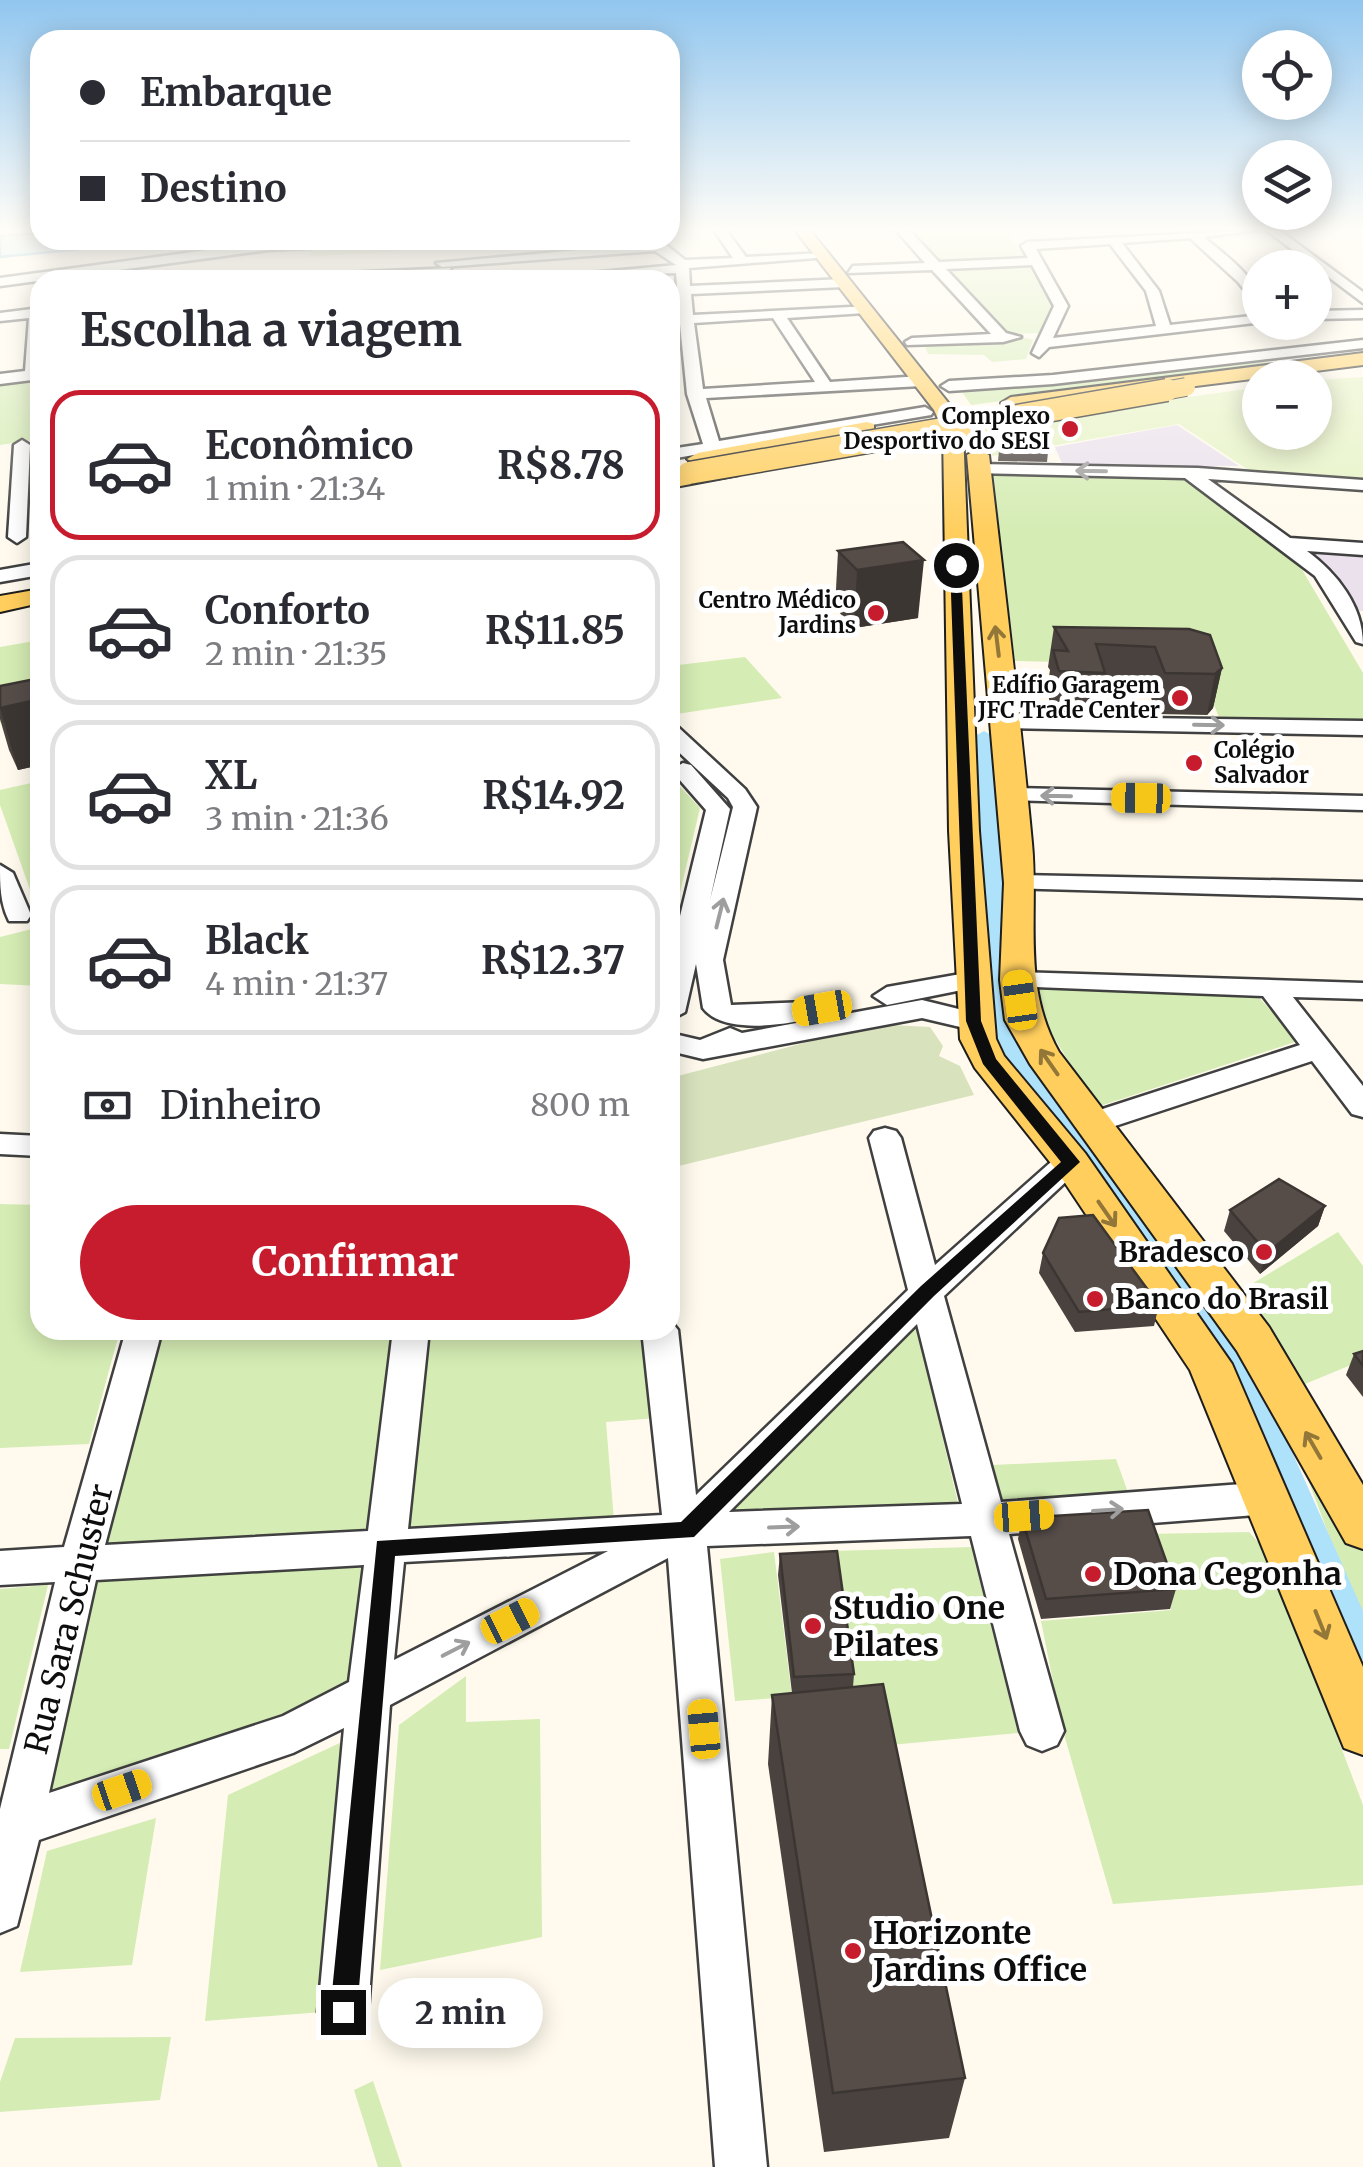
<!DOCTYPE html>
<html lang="pt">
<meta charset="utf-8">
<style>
body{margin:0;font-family:Merriweather,serif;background:#f7f7f7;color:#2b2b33;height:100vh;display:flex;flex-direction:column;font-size:38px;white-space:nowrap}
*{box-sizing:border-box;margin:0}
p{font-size:32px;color:#7c7c81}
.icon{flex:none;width:55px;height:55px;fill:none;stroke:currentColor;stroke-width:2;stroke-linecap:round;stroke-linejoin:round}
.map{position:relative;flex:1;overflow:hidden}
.drawer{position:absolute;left:30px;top:270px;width:650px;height:1070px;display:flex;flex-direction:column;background:#fff;border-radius:30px;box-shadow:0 5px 25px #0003}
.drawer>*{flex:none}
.top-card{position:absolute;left:30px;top:30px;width:650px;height:220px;border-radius:30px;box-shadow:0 5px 25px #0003;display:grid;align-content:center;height:220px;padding:0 50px;background:#fff}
.tools{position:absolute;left:1242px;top:30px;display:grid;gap:20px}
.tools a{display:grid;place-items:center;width:90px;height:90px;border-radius:50%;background:#fff;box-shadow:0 5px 25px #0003;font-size:50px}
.end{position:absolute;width:45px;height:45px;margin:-22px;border:12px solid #0d0d0d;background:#fff;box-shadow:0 0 0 5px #fff}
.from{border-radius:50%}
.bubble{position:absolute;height:70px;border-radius:35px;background:#fff;box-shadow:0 5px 25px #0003;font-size:32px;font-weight:700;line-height:70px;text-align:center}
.car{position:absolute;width:30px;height:60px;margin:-30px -15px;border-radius:12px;box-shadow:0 0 8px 2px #0007;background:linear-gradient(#f5c518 24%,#345 0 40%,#f5c518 0 76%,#345 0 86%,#f5c518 0)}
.top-card b{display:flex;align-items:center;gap:35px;height:95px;font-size:38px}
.top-card b+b{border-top:2px solid #e1e1e2}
.top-card i{width:25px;height:25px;background:#2b2b33}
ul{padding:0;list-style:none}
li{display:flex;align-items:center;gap:30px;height:150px;margin:0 20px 15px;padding:0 30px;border:5px solid #e1e1e2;border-radius:30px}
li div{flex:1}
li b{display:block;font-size:38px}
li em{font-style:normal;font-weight:700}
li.current{border-color:#c61c2e}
li>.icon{width:90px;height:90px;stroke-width:1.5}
h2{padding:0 50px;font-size:45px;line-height:120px}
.pay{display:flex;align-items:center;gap:25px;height:110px;padding:0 50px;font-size:38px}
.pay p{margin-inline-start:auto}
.cta{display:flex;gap:20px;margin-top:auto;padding:20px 50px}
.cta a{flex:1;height:115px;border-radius:60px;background:#c61c2e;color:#fff;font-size:40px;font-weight:700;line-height:115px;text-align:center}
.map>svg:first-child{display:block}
.industrial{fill:#eae1ed}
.green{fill:#d5ecb4}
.cemetery{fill:#d8e2bd}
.pitch{fill:#e6f3c6}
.water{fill:#aee2fa;stroke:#309ed6;stroke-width:2.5}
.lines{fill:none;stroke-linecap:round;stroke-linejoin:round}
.canal{fill:#aee2fa;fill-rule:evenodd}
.minor-casing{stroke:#404040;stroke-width:5}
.major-casing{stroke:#1e1e1e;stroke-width:4}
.minor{fill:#fff;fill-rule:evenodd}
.major{fill:#ffce5d;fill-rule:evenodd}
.major-bridge-far1-casing{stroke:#1e1e1e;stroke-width:20;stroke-linecap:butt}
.major-bridge-casing{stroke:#1e1e1e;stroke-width:25;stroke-linecap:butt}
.major-bridge-far1{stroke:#ffce5d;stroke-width:18}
.major-bridge{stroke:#ffce5d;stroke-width:22}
.wall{fill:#4a423f}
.shaded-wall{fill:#3c3633}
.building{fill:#564d49;stroke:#3c3633;stroke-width:2.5}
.oneway{stroke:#9e9e9e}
.oneway2{stroke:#927739}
.route{fill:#0d0d0d}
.poi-dot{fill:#c61c2e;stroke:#fff;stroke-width:4}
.labels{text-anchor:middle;stroke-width:10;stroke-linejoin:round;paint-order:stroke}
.far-poi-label{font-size:22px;font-weight:bold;fill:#0d0d0d;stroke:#fff;text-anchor:end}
.poi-label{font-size:28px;font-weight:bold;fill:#0d0d0d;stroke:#fff;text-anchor:end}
.near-poi-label{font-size:32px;font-weight:bold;fill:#0d0d0d;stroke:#fff;text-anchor:start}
.near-street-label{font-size:32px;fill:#0d0d0d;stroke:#fff}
</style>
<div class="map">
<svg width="1363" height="2167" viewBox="0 0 1363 2167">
<rect width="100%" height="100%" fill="#fffaed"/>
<g class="industrial">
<path d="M1177,425l62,41h-176l-8,-19z"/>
<path d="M1308,550l55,3v58h-7l-23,-41z"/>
</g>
<g class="green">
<path d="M911,230h95l20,30 -83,3z"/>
<path d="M426,242l1,7 -118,8 -1,-12z"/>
<path d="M1032,264l26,48 -15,21 -36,1 -58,-65z"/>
<path d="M1026,338l7,2 -7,19 -34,3 -8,-7 -56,-1 -4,-10z"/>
<path d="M1216,361l71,2 -316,42 -11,-16 92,-5z"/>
<path d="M28,377l12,5v57l-40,6v-65z"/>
<path d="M992,475l194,4 115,89 62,105v46l-144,-1 -17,-46 -13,-7 -174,-4z"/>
<path d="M40,640v74l-40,9v-76z"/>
<path d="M745,657l37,41 -112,17v-49z"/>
<path d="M670,776l30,32 -30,127z"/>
<path d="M40,781v115l-8,-1 -32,-90v-15z"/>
<path d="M40,927v59l-40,-2v-47z"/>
<path d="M1036,985l219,8 43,48 -201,66 -59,-95z"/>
<path d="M0,1204l40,1v125h80l-31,114 -89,4z"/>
<path d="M1338,1232l25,34v94l-58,24 -60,-96z"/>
<path d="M916,1325l42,178 -237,19 -6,-8z"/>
<path d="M160,1330h237l-28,204 -264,10z"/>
<path d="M429,1330h219l9,88 -51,4 8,99 -204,10z"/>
<path d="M1298,1453l65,98v75z"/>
<path d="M1116,1459l13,36 -126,11 -10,-41z"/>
<path d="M1249,1532l18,20 96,253v80l-250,19 -50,-173 -22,-110 130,-11 -24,-76z"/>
<path d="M971,1547l47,186 -138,13 -28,-52 -20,-143z"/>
<path d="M774,1552l18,145 -57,4 -15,-142z"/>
<path d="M362,1566l-9,113 -60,40 -243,79 46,-222z"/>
<path d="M48,1585l-39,164h-9v-160z"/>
<path d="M466,1676v46l74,-3 2,218 -162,33 19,-245z"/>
<path d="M344,1741l-21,271 -118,9 23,-226z"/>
<path d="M156,1818l-24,147 -112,7 27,-121z"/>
<path d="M171,2037l-11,63 -160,12v-30l15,-44z"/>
<path d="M373,2081l29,86h-24l-24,-77z"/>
</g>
<path class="cemetery" d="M892,1025l38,2 13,19 -4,10 21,10 14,29 -304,73v-90l195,-51z"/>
<path class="pitch" d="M1363,377v102l-113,-8 -71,-47 -187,32 -3,-31 271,-38v45h55v-52z"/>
<path class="water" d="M40,233v7h132l-172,17v-21z"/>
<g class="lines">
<path class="canal" d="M984,731l9,5 21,276 8,39 222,293 119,267v49l-11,-4 -5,-10 -123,-291 -224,-303 -8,-40 -17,-276z"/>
<defs>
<g id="minor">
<path d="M714,230h12l20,27 77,-4 6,4 -140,11 1,18 154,-7 7,4 -7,4 -153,7 2,21 177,-9 -5,7 -78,5 43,64 91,-6 8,5 -8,5 -215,12 13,43 206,-34 8,5 -2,3 -261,44v-10l33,-5 -16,-50 -7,-70 -10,-1v-6l9,-2 -3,-42 -163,7 163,-15 -21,-14 -213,16 -6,-4 209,-19 -4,-4 24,4 20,16 48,-2zM773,318l42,64 -112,7 -9,-66z"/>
<path d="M896,230h13l30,32 89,-4 -7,-12 6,-4 231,-12 -54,7c22,20 56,40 56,72l-22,-27 -48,-44 -68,5 37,48 11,34 90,-10 3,7 -214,25 -10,10 -7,-4 22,-47 -22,-41 -86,4 60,64 15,4 -18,5 -96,3 -2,-3 7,-4 79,-4 -59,-64 -84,3 5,-7 72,-3zM1110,244l36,47 10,35 -103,12 15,-32 -32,-57z"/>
<path d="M1266,230h13l84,62v11z"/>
<path d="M468,240l-200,10 -268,36v-8l268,-36z"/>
<path d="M451,268l-5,7 -150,4 7,-4z"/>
<path d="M40,308v71l-40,5v-10l25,-3 4,-53 -29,3v-8z"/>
<path d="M1363,310v8l-48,1v-8z"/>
<path d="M1363,340v8l-310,36 -104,7 -8,-5 8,-5 104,-6z"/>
<path d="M22,440l8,5 -4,92 -9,6 -9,-6 6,-92z"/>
<path d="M978,464l220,4 165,12v10l-155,-11 82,59 73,5v12l-56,-4c30,22 56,55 56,93l-7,-2 -41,-66 -130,-98 -213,-5v-8z"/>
<path d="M40,563v12l-40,7v-12z"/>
<path d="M1007,716l356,5v14l-364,-7 -3,-5z"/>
<path d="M670,725l8,2 67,62 12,18 -34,153 8,45 76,-3 14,9 -4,6c-30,8 -94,18 -114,-9l-7,-44 -11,48 -15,8v-63l36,-147 -35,-40 12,-7 8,2 39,44 -20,91 23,-93 -5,-9 -58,-54z"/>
<path d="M1013,788l350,8v14l-358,-10 -4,-5 4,-5z"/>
<path d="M0,865l13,8 18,42 -4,6h-18c-9,-18 -9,-36 -9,-56z"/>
<path d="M1020,875l343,7v16l-352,-10 -4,-5z"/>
<path d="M972,972l14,8 -4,6 -95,19 -14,-9 14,-9z"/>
<path d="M1017,972l346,11v16l-70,-2 70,89v31l-11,-3 -40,-53 -209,69h-22l-4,-7 4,-7 219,-71 -37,-49 -256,-10 -4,-6z"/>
<path d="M922,1000l61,15 4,6 -14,9 -51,-12 -219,41 -33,-8v-18l30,7 30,-12 12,5z"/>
<path d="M885,1128l11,3 5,7 34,127 125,-111h22l5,8 -143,134 57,206 268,-20 14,5 5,11 -5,11 -14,5 -260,20 55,197 -7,14 -15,6 -15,-6 -7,-14 -49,-195 -264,10 60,621h-52l-47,-609 -278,147 -22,307 -8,17 -17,8 -17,-8 -8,-17 26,-284 -51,25 -254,87 -22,86 -17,7v-124l55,-227 -55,3v-34l64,-4 62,-217h36l-57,215 263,-14 25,-201h36l-21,199 254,-14 -20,-185h28v-10l8,10 18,165 212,-205 -39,-152 5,-7zM917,1324l45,180 -233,8zM608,1551l-214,109 10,-98zM364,1565l-15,117 -66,34 -234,77 47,-213z"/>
<path d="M0,1134l40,2v20l-40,-2z"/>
</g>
<g id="major">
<path d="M795,230h15l140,175 13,25 16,401 17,208 8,17 81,97 147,211 131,303v88l-19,-7 -154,-378 -133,-199 -82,-103 -15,-29 -11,-208 -6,-401 -9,-20z"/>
<path d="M1363,353v12l-352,44 -10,-6 10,-6z"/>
<path d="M867,422l7,2v8l-176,33 -11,-6 11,-6z"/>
<path d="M978,449l11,6c15,129 31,258 43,388 7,74 -11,142 27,209l210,275 94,158v64l-17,-6 -109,-192 -207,-287 -25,-44 -5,-40 4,-97 -37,-428z"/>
<path d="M731,464l8,1v10l-69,13v-14z"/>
<path d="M40,589v14l-40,9v-16z"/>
</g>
</defs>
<use href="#minor" class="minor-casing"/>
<use href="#major" class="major-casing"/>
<use href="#minor" class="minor"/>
<use href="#major" class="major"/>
<defs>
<path id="major-bridge-far1" d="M1153,393l33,-6"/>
<path id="major-bridge" d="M689,473l478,-83"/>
</defs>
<use href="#major-bridge-far1" class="major-bridge-far1-casing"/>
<use href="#major-bridge" class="major-bridge-casing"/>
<use href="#major-bridge-far1" class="major-bridge-far1"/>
<use href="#major-bridge" class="major-bridge"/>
</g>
<g class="wall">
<path d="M999,451l49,1 -1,10 -49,-1z"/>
<path d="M838,551l80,67 -64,10 -19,-20z"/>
<path d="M1054,627l135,2 33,39 -9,40 -6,7 -50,-1 -10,-27 -44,-2 -5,29 -46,-2 -5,-22 3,-20 -2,-3z"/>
<path d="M40,678v87l-22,5 -9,-20 -9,-31v-33z"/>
<path d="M1325,1206l-7,20 -58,48 -36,-43 6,-21z"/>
<path d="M1043,1253l116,52 -5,21 -79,6 -36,-59z"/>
<path d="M1363,1351v46l-17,-22 8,-21z"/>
<path d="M1022,1518l154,71 -6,20 -129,10 -23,-80z"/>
<path d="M780,1554l74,120 -1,13 112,391 -16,60 -125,14 -56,-388 4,-69 20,-2 -14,-118z"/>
</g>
<g class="shaded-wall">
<path d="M924,560l-6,58 -64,10 3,-58z"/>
<path d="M1222,668l-9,40 -6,7 8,-41z"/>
<path d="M40,699v66l-22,5 -18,-62z"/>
<path d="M1325,1206l-7,20 -58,48 7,-21z"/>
</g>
<g class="building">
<path d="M1047,438l1,14 -49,-1z"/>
<path d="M903,542l21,18 -67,10 -19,-19z"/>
<path d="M1054,627l135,2 21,6 12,33 -7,6 -50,-1 -10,-26 -59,-3 9,29 -46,-2 -6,-21 15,1z"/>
<path d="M40,678v21l-40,9v-22z"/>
<path d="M1279,1179l46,27 -58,47 -37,-43z"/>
<path d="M1093,1215l66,90 -80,7 -36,-59 16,-35z"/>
<path d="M1363,1351v15l-9,-12z"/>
<path d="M1148,1510l28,79 -130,10 -24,-81z"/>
<path d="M837,1551l17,123 -60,3 -14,-123z"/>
<path d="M883,1684l82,394 -132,15 -61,-398z"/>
</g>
<defs><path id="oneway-shaft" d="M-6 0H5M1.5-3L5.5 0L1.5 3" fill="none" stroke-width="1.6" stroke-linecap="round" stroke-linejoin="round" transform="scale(2.5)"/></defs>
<g class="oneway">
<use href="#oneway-shaft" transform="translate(1091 471) rotate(-179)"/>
<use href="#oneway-shaft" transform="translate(1209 725) rotate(1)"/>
<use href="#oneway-shaft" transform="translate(1056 796) rotate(-179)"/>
<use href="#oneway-shaft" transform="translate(720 913) rotate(-76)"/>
<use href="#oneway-shaft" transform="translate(1108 1510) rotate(-4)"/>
<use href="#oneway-shaft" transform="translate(784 1527) rotate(-2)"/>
<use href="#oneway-shaft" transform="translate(456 1649) rotate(-27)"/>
</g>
<g class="oneway2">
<use href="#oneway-shaft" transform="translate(997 641) rotate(-97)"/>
<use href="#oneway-shaft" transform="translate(1049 1062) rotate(-125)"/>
<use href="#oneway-shaft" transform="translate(1107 1214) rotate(55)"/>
<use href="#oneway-shaft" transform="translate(1313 1445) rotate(-120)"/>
<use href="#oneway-shaft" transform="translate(1321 1625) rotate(68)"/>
</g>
<linearGradient id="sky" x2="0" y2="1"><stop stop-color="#91c6ef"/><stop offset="0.43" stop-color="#fffdf7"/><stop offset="1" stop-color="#fffdf7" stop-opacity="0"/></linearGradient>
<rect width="1363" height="533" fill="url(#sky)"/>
<path class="route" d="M956,562l5,3 20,456 15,38 84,103 -146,134 -240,241 -299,19 -38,456 -4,10 -10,4 -9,-4 -4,-10 47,-471 304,-19 240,-236 140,-124 -78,-98 -17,-43 -16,-456z"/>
<g class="poi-dot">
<circle cx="1070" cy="429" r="10"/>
<circle cx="876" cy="613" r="10"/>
<circle cx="1180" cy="698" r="10"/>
<circle cx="1194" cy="763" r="10"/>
<circle cx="1264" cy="1252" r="10"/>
<circle cx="1095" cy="1299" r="10"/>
<circle cx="1093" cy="1574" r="10"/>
<circle cx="813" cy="1626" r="10"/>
<circle cx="853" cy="1951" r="10"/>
</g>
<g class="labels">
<g class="far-poi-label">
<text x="1050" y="424">Complexo<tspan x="1050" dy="25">Desportivo do SESI</tspan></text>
<text x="856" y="608">Centro Médico<tspan x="856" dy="25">Jardins</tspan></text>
<text x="1160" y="693">Edífio Garagem<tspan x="1160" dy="25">JFC Trade Center</tspan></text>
<text x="1214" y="758" text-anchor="start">Colégio<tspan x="1214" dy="25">Salvador</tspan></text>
</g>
<g class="poi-label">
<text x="1244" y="1262">Bradesco</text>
<text x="1115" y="1309" text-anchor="start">Banco do Brasil</text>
</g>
<g class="near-poi-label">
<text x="1113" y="1585">Dona Cegonha</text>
<text x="833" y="1619">Studio One<tspan x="833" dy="37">Pilates</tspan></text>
<text x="873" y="1944">Horizonte<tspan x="873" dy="37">Jardins Office</tspan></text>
</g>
<g class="near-street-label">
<text transform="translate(69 1619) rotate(-76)" y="11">Rua Sara Schuster</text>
</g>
</g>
</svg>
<div class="tools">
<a><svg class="icon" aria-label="locate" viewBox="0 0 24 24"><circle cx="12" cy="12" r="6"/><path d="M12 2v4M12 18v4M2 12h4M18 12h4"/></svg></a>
<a><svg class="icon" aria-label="layers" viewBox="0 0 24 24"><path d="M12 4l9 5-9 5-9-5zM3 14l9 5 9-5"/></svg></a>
<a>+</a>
<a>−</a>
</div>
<i class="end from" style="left:956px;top:565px"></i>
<i class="end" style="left:343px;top:2012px"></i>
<div class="bubble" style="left:378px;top:1978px;width:165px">2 min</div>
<i class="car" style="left:1141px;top:798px;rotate:271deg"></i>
<i class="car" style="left:1020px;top:1000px;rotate:352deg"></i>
<i class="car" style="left:822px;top:1008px;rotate:260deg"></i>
<i class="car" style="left:1024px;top:1516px;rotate:86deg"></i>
<i class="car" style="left:510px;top:1621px;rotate:63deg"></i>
<i class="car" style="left:704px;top:1729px;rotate:355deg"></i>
<i class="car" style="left:122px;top:1790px;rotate:71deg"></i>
<div class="top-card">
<b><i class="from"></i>Embarque</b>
<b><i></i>Destino</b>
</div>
<section class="drawer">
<h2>Escolha a viagem</h2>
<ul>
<li class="current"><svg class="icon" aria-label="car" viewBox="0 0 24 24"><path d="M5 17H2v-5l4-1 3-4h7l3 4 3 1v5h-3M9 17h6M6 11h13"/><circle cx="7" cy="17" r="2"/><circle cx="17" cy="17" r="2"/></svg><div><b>Econômico</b><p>1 min · 21:34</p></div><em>R$8.78</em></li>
<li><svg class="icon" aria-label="car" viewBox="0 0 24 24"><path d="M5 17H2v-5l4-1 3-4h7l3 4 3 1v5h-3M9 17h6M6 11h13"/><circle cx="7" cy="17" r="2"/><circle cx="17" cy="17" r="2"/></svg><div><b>Conforto</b><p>2 min · 21:35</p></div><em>R$11.85</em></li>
<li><svg class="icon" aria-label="car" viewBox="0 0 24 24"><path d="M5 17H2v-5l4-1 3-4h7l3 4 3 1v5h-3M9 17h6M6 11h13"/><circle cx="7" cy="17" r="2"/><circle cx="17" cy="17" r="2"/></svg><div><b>XL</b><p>3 min · 21:36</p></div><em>R$14.92</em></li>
<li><svg class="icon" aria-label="car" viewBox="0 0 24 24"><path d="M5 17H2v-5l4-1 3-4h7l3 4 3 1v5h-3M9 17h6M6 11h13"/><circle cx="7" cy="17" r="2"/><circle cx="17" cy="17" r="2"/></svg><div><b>Black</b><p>4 min · 21:37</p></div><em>R$12.37</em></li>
</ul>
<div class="pay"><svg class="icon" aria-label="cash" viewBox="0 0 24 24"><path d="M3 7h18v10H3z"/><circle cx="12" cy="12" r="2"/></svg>Dinheiro<p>800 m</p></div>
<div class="cta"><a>Confirmar</a></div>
</section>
</div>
